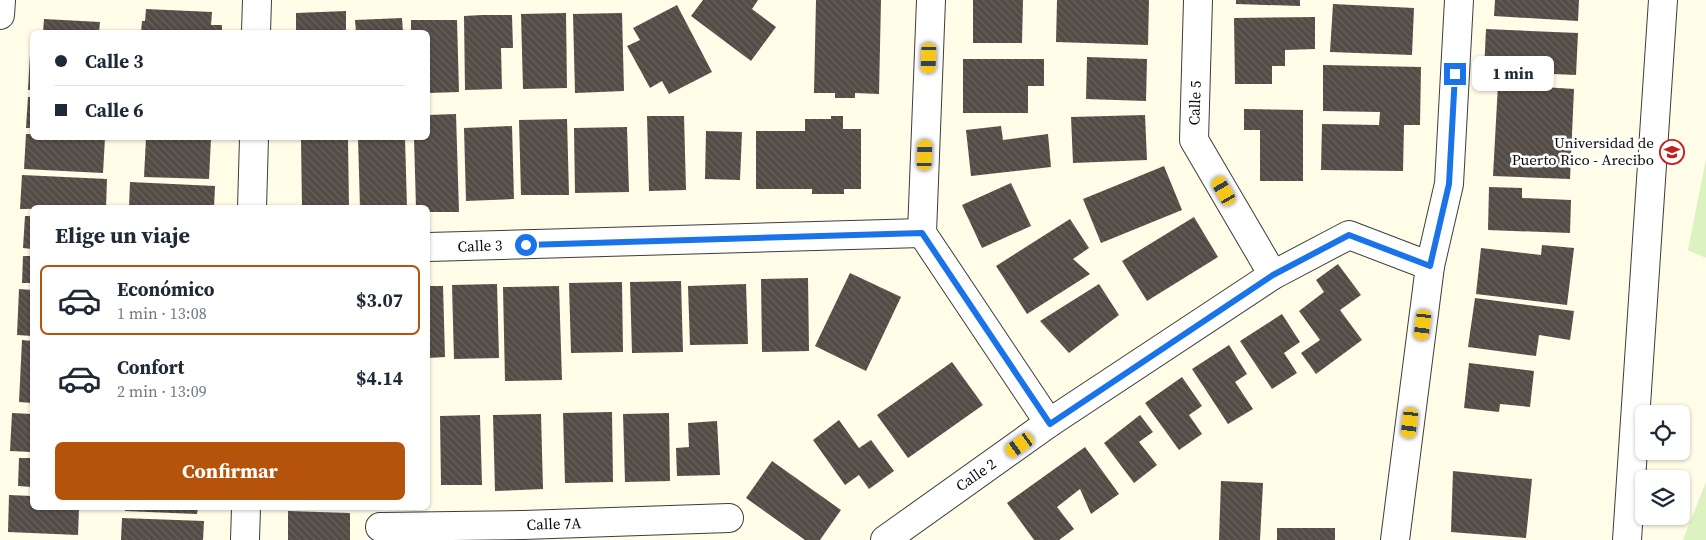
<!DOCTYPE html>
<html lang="es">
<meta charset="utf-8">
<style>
body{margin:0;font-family:"Source Serif 4",serif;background:#f2f2f3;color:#1f2937;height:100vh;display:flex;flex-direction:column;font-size:19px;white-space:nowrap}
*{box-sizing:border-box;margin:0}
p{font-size:16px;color:#747a83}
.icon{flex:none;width:28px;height:28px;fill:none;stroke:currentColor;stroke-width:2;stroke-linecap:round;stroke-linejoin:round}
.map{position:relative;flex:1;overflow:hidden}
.details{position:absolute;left:30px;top:205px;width:400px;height:305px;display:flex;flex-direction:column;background:#fff;border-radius:8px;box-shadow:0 1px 4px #0004}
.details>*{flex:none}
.hud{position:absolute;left:30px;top:30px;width:400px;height:110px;border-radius:8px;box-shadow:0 1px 4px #0004;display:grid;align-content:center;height:110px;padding:0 25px;background:#fff}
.buttons{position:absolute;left:1635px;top:405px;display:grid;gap:10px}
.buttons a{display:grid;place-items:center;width:55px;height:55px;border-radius:8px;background:#fff;box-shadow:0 1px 4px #0004;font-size:25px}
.end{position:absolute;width:22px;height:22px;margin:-11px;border:6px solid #1a73e8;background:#fff;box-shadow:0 0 0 2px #fff}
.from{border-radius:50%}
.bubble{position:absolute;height:35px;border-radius:8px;background:#fff;box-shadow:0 1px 4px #0004;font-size:16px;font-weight:700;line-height:35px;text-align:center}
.car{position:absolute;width:15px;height:30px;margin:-15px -8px;border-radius:6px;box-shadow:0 0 4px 1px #0007;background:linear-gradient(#f5c518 24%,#345 0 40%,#f5c518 0 76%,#345 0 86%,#f5c518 0)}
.hud b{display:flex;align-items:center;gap:18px;height:48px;font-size:19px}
.hud b+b{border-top:1px solid #e0e1e3}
.hud i{width:12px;height:12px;background:#1f2937}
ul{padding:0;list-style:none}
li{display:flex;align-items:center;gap:15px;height:70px;margin:0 10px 8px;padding:0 15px;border:2px solid transparent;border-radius:8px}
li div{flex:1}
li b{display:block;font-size:19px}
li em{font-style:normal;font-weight:700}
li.current{border-color:#b45309}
li>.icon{width:45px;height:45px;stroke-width:1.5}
h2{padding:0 25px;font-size:22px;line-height:60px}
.cta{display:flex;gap:10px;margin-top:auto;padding:10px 25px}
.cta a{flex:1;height:58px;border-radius:8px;background:#b45309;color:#fff;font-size:20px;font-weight:700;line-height:58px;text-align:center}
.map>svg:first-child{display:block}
.pitch{fill:#ddf2c1}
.building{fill:url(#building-back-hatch)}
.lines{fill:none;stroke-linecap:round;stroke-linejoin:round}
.minor-casing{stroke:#3d3d3d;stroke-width:30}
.minor{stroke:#fff;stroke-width:28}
.route{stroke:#1a73e8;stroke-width:6}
.labels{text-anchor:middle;stroke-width:5;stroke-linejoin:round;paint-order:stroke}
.street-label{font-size:15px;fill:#0a0a0a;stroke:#fff}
.poi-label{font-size:15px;fill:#0a0a0a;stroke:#fff;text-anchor:end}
</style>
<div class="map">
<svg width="1706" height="540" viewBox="0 0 1706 540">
<defs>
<pattern id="building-back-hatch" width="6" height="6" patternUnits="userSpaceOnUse" patternTransform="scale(1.25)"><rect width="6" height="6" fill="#534c46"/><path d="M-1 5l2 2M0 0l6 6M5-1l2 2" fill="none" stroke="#67615c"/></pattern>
</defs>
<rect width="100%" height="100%" fill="#fffce7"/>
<g class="pitch">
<path d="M1706,159v99l-18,-8z"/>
<path d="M1706,482v58h-23z"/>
</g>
<g class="building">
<path d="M703,0h55l-6,9 24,18 -25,34 -60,-45z"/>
<path d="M816,0h65l-2,94 -24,-1v5h-20v-5h-21z"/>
<path d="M973,0h50l-1,43h-49z"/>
<path d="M1057,0h92l-1,45 -92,-3z"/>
<path d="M1236,0h64v6l-64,-2z"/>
<path d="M1495,0h84l-1,21 -84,-5z"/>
<path d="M1333,4l81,4 -2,47 -82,-3z"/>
<path d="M677,5l35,67 -43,22 -7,-13 -12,7 -23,-42 13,-6 -7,-12z"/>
<path d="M146,9l66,3 -1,13h11v7h-81l1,-11h3z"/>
<path d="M346,11v21h-50v-19z"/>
<path d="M566,13l1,75 -44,1 -2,-75z"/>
<path d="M622,13l2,78 -49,2 -2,-79z"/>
<path d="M482,15h30l1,33h-12l1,41 -37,1 -1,-74z"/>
<path d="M1315,17v32l-30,1v16h-13v18h-37l-1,-66z"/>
<path d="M402,18l1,14h-47l-1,-12z"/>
<path d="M44,19l56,3 -1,10h-56z"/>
<path d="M411,20h46l2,72 -31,1v-61h-17z"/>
<path d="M1486,29l92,4 -2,42 -92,-4z"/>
<path d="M30,54h2v36h-4z"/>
<path d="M1087,57l60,2 -1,42 -60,-2z"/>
<path d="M963,59h81v27h-16v27h-65z"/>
<path d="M1323,65l98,2 -1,58h-16l-1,46 -82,-1 1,-46 57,1 1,-13 -57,-1z"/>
<path d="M1498,84l76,5 -4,90 -77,-3z"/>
<path d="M28,97h4v31h-6z"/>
<path d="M1244,109l59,1v71h-43v-51h-16z"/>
<path d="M456,114l3,98h-31v-4h-12l-2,-70h14v-23z"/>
<path d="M1145,115l2,45 -74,3 -2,-46z"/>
<path d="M647,116h37l2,74 -37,1z"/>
<path d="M831,116h12v13h18v60h-17v5h-32v-5h-56v-58h49v-12h26z"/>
<path d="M567,119l2,76h-48l-2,-75z"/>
<path d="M512,126l2,73 -48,2 -2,-73z"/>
<path d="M1001,126l2,14 45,-6 3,33 -80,9 -5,-46z"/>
<path d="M627,127l2,65 -54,1 -1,-65z"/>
<path d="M706,131l36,1 -2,48 -35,-1z"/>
<path d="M26,134h6v4h73l-2,35 -79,-4z"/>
<path d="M146,138h65l-2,41 -65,-2z"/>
<path d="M317,138h31l1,70h-47l-1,-69z"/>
<path d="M358,138h47l2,70h-47z"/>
<path d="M1164,166l18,44 -81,33 -18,-44z"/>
<path d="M22,175l85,4 -1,29 -86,1z"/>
<path d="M130,182l85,4 -1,22h-85z"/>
<path d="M1011,183l20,43 -49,22 -20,-43z"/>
<path d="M1489,187l33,1v10l49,2 -1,33 -82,-3z"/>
<path d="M25,216h7v33l-9,-1z"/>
<path d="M1194,217l24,40 -71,44 -25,-40z"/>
<path d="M1070,219l19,29 -16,11 17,15 -63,40 -31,-48z"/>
<path d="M1542,245l32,3 -7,57 -91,-11 5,-46 60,7z"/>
<path d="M23,256h9v27h-10z"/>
<path d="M1338,264l23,31 -21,15 22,30 -46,34 -15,-21 19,-13 -21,-29 25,-19 -8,-12z"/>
<path d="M850,273l51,24 -35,74 -51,-25z"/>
<path d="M808,278l1,73 -47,1 -1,-73z"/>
<path d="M681,281l2,71 -51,1 -2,-71z"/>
<path d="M622,282l1,70 -52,1 -2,-70z"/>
<path d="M497,284l2,74 -45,1 -2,-74z"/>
<path d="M746,284l2,60 -58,1 -2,-59z"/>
<path d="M1099,284l20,31 -50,38 -29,-32z"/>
<path d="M428,286h15l2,71 -17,1z"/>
<path d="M559,286l3,94 -57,1 -2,-94z"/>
<path d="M19,289l13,1v46l-15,-1z"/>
<path d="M1475,298l99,13 -4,29 -31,-5 -3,21 -68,-9z"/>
<path d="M1282,314l18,28 -16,11 13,20 -25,16 -32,-48z"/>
<path d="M22,340l10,1v62l-13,-1z"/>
<path d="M1229,345l18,29 -12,8 18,27 -25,15 -36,-55z"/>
<path d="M952,362l31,43 -75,53 -31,-43z"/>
<path d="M1469,363l65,8 -4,36 -30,-3 -1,8 -35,-4z"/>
<path d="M1182,377l20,29 -13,9 13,19 -23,16 -34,-47z"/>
<path d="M612,412l1,70 -48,1 -2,-70z"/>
<path d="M12,413l20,1v38l-22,-1z"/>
<path d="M669,413l1,68 -45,1 -2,-68z"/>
<path d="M541,414l2,75 -48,2 -2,-76z"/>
<path d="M480,415l2,70h-41l-1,-69z"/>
<path d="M1140,415l13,17 -14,10 18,23 -23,18 -30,-40z"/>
<path d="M839,420l20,28 12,-8 23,31 -25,18 -10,-14 -14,10 -32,-45z"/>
<path d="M717,421l3,54 -43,1 -1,-28 13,-1 -1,-24z"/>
<path d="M1085,447l34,47 -28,20 -11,-25 -23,18 17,22 -15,11h-25l-27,-37z"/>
<path d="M19,458h13v29l-14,-1z"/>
<path d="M772,461l69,49 -21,30h-15l-59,-42z"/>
<path d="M1453,471l79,8 -6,59 -75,-6z"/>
<path d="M1221,481l42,2 -3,57h-41z"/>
<path d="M9,495l23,1v12h47l-1,27 -70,-3z"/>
<path d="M125,508h73l-1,6 -72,-3z"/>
<path d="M288,511l62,2v27h-62z"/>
<path d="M122,518l82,3 -1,19h-82z"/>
<rect x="1277" y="528" width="58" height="12"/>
</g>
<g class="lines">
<defs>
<g id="minor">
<path d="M931,0l-9,233 127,190"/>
<path d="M1198,0l-4,140 79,135"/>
<path d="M0,15l1,-15"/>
<path d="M256,32l1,-32"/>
<path d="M252,208l2,-70"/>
<path d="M428,247l494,-14"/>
<path d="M380,527l143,-2 206,-7"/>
<path d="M245,540l1,-32"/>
<path d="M885,540l164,-117 224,-148 76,-40 81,31"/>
<path d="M1395,540l35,-274 19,-82 10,-184"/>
<path d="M1627,540l36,-540"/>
</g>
</defs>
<use href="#minor" class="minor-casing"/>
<use href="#minor" class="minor"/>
</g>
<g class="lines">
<path class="route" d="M526,245l396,-12 128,191 223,-149 76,-40 81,31 19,-82 6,-110"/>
</g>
<defs>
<symbol id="university-ring" viewBox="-11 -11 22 22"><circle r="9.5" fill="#fff" stroke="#c2211a" stroke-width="1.5"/><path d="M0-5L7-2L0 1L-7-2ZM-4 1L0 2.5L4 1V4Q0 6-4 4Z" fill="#c2211a"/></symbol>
</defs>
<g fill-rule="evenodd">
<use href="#university-ring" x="1658" y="138" width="28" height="28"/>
</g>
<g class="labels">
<g class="street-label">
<text transform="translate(1195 103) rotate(-88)" y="5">Calle 5</text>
<text transform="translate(480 246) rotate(-2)" y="5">Calle 3</text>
<text transform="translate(976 475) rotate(-35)" y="5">Calle 2</text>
<text transform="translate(554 524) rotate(-2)" y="5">Calle 7A</text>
</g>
<g class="poi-label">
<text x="1654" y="148">Universidad de<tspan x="1654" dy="17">Puerto Rico - Arecibo</tspan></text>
</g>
</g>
</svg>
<div class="buttons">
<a><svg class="icon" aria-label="locate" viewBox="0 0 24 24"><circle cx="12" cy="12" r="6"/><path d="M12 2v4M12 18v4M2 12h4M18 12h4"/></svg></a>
<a><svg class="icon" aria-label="layers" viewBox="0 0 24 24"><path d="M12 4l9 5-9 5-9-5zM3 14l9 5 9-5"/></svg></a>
</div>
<i class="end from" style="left:526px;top:245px"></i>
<i class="end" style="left:1455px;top:74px"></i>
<div class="bubble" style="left:1472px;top:56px;width:82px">1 min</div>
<i class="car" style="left:929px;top:58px;rotate:182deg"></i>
<i class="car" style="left:925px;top:155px;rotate:2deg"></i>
<i class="car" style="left:1224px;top:191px;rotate:330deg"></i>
<i class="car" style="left:1423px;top:325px;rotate:187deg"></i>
<i class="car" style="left:1410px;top:423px;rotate:187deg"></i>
<i class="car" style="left:1020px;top:445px;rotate:235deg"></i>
<div class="hud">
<b><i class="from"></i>Calle 3</b>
<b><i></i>Calle 6</b>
</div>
<section class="details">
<h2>Elige un viaje</h2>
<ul>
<li class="current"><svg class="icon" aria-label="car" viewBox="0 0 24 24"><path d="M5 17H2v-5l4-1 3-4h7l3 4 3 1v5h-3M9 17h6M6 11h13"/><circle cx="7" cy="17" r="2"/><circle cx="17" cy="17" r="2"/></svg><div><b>Económico</b><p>1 min · 13:08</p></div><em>$3.07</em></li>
<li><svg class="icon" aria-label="car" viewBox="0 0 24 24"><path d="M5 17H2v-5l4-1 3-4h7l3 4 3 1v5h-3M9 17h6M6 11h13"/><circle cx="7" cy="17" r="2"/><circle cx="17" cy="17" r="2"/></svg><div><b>Confort</b><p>2 min · 13:09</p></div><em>$4.14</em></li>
</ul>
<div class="cta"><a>Confirmar</a></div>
</section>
</div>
